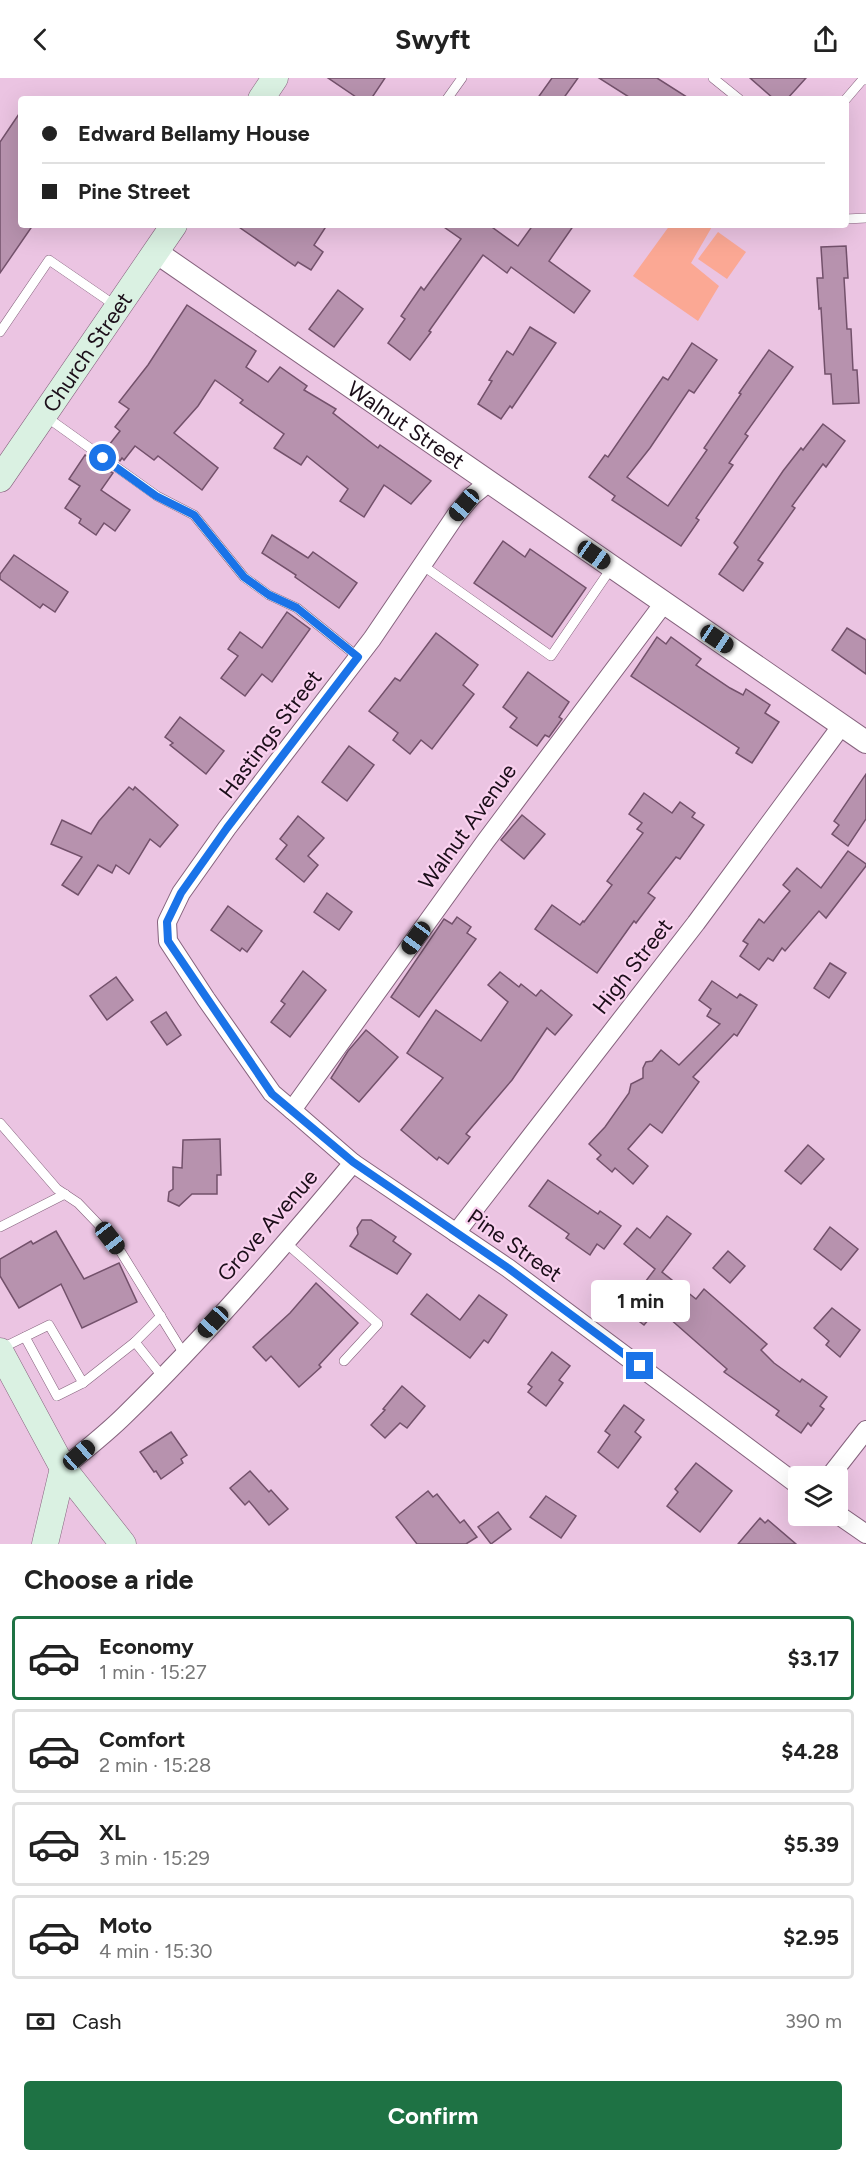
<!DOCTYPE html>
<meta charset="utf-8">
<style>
body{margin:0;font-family:Figtree,sans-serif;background:#f6f6f6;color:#222;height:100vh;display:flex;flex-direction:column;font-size:22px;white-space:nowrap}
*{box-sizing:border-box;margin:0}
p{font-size:20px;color:#767676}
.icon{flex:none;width:33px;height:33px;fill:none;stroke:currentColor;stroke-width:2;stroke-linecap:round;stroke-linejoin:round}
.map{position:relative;height:1466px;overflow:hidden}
.sheet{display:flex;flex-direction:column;background:#fff;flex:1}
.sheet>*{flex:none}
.hud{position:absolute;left:18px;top:18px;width:831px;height:132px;border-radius:6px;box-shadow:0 6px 24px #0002;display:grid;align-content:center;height:132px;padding:0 24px;background:#fff}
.controls{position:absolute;left:788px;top:1388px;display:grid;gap:12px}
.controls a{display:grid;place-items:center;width:60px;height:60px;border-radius:6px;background:#fff;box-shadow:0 6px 24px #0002;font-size:30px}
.end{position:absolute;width:27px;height:27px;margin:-14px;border:8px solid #1a73e8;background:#fff;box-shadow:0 0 0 3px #fff}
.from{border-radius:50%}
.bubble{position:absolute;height:42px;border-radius:6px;background:#fff;box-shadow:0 6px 24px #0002;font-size:20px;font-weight:700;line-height:42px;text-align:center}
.car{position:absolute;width:18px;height:36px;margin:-18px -9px;border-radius:8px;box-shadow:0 0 4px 2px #0007;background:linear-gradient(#222 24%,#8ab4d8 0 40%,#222 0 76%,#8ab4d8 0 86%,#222 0)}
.hud b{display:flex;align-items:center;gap:21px;height:57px;font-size:22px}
.hud b+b{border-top:2px solid #e0e0e0}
.hud i{width:15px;height:15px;background:#222}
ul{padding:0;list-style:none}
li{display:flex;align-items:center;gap:18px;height:84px;margin:0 12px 9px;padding:0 12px;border:3px solid #e0e0e0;border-radius:6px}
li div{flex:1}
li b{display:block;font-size:22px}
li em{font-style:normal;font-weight:700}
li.current{border-color:#1e7244}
li>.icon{width:54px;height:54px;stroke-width:1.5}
h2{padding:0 24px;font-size:27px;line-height:72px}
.pay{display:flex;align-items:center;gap:15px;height:66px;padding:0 24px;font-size:22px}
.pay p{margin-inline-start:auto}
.button{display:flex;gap:12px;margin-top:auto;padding:12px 24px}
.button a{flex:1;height:69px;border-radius:6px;background:#1e7244;color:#fff;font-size:24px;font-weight:700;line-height:69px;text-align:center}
header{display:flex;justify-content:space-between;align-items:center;height:78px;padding:0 24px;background:#fff;font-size:27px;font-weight:700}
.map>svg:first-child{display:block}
.green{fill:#fba894}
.building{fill:#b792ae;stroke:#73516b;stroke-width:1.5}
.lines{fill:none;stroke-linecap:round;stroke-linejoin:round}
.service-casing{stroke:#85627d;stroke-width:10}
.minor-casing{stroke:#85627d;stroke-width:20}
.tertiary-casing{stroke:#85627d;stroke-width:24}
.secondary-casing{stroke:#85627d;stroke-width:27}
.service{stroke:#fff;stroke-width:9}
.minor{stroke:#fff;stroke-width:18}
.tertiary{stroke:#fff;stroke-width:22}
.secondary{stroke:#daf1e2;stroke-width:26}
.route{stroke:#1a73e8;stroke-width:8}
.labels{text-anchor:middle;stroke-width:4.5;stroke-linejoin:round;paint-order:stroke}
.street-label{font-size:22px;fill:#1b0e19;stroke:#f9d1ef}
</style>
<header><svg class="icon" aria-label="back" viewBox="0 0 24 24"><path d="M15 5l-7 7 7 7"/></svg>Swyft<svg class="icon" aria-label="share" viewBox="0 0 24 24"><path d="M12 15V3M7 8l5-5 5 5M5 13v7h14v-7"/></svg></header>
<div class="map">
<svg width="866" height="1466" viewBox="0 0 866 1466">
<rect width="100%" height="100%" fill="#ebc4e2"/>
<g class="green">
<path d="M670,147h43l-22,38 28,23 -21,35 -65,-45z"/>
<path d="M718,154l28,20 -19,27 -29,-20z"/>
</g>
<g class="building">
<path d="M328,0h57l-14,21h-12z"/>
<path d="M552,0h26l-15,21h-26z"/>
<path d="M599,0h58l33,21h-58z"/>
<path d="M750,0h56l-19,21h-13z"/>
<path d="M21,33v114h12l-33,48v-131z"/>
<path d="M236,147h91l-13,20 9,7 -12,18 -13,-8 -3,4z"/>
<path d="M441,147h48l29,21 15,-21h41l-25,36 41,30 -16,22 -63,-46 -4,6 -24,-18 -54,76 2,1 -21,28 -22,-17 17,-24 -4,-3 20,-29 3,3 37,-51z"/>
<path d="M846,168l2,32h-4l3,51h4l2,41h4l2,33 -26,1 -2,-30h-6l-4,-66 -2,1 -2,-31h6l-2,-31z"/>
<path d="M338,212l25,19 -29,38 -25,-18z"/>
<path d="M187,227l69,46 -10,16 22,15 12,-15 27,19 -3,4 32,19 -3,4 45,35 2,-3 51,36 -20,23 -27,-19 -20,32 -24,-16 8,-12 -41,-33 -6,9 -27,-17 10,-14 -44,-31 3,-3 -28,-20 -17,26 -24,27 44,35 -16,22 -44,-34 -4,4 -19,-14 -11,14 -2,-2 -2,3 -15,-11 15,-19 -5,-4 14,-18 -10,-7 29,-37z"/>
<path d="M530,249l26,16 -44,65 -2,-2 -9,13 -23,-15 14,-23 -3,-1 18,-29 6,4z"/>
<path d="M692,265l25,17 -23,33 -5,-3 -39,58 -23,29 41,29 39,-56 -3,-2 37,-54 -2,-1 30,-43 24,17 -48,67 3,2 -19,27 4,2 -37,53 3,2 -18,26 -69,-46 3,-4 -26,-19 16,-22 3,2 55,-80 5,3z"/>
<path d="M823,346l22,17 -19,26 -3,-3 -31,42 3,2 -37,52 5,3 -20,28 -24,-17 19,-27 -4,-4 49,-72 18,-23 2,2z"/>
<path d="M85,377l28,18 -12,17 29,20 -15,21 -11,-8 -8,12 -17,-12 2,-4 -16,-11 15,-22 -11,-7z"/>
<path d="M272,457l36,23 5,-6 44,31 -18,25 -44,-31 1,-2 -34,-22z"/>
<path d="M503,463l22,16 5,-8 56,39 -34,49 -78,-54z"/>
<path d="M14,477l54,37 -13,20 -12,-8 -3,4 -40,-29v-5z"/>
<path d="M287,534l23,17 -38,53 -10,-8 -17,22 -24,-18 17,-22 -10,-7 12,-17 22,16z"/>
<path d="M847,550l19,12v34l-34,-24z"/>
<path d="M436,555l42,32 -15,20 11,9 -42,55 -11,-9 -11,14 -17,-14 5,-7 -29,-22 26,-33 5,3z"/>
<path d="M657,559l9,7 5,-7 30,22 -5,6 34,23 13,7 3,-6 24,16 -5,8 14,9 -27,41 -16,-10 3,-5 -108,-72z"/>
<path d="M528,594l41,30 -10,15 3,2 -13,18 -4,-2 -8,11 -27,-19 7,-9 -14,-11z"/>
<path d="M180,639l44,34 -18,23 -36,-29 3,-2 -8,-6z"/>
<path d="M349,668l25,19 -27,36 -25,-19z"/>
<path d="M866,696v45l-18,27 -16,-12 7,-9 -5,-4z"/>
<path d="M129,709l4,3 2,-3 43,38 -18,22 -10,-8 -21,35 -13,-9 -4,8 -14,-8 -20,30 -16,-10 20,-28 -31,-13 11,-24 29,14 8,-13z"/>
<path d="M644,715l28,20 8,-11 15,11 -3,4 12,8 -24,34 -4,-2 -28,36 7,5 -19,25 -2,-2 -37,52 -62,-44 17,-24 28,20 3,-4 1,1 28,-37 -5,-4 36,-48 -6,-4 5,-6 -13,-9z"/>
<path d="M522,737l23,19 -21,25 -23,-19z"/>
<path d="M298,738l26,22 -16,18 10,9 -14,17 -28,-23 11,-14 -7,-6z"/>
<path d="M848,773l18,13v2l-40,52 -7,-7 -34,40 -3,-3 -9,13 -5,-3 -9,12 -19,-14 8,-12 -5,-3 16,-22 5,4 26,-32 -7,-6 14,-17 24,20z"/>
<path d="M327,815l25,19 -13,18 -25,-18z"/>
<path d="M228,828l34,25 -15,21 -5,-4 -2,3 -29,-21z"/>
<path d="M457,839l14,10 -4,6 9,6 -57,78 -28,-20 53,-78 8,5z"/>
<path d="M830,885l16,10 -17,25 -15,-10z"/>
<path d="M303,893l23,19 -36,47 -19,-15 14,-18 -4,-3z"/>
<path d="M500,894l19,15 2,-3 15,12 5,-6 31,25 -17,20 -8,-7 -35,52 -46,54 4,3 -22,27 -9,-7 -2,3 -36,-30 42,-52 -36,-25 29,-43 45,31 27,-39 -20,-17z"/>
<path d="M116,899l17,23 -26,20 -17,-24z"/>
<path d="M712,903l25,17 3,-4 17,11 -20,31 -3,-2 -41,43 6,5 -37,51 -12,-9 -22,25 20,17 -15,18 -18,-16 -3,4 -15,-13 4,-4 -12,-11 16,-17 24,-34 2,-9 12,-6v-10l3,-6 6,-1 9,-11 18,15 41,-41 -13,-8 4,-7 -12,-9z"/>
<path d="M166,934l15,23 -14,10 -16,-23z"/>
<path d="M366,952l32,27 -39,45 -28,-24 17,-27z"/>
<path d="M220,1061l1,36h-4v19h-25l-13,12 -11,-5 1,-9 4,-3v-22l9,1 1,-28z"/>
<path d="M808,1067l16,14 -23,25 -16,-13z"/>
<path d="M548,1102l50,34 2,-3 21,15 -17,23 -7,-5 -7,11 -24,-17 3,-4 -40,-28z"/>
<path d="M667,1138l24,18 -29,38 34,27 8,-10 63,55 -6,6 13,13 26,19 2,-3 25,18 -7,9 4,3 -13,17 -3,-3 -7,10 -25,-18 3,-4 -55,-39 3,-3 -66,-58 -8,10 -3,-3 -6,7 -17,-13 12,-16 -3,-2 19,-25 -31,-25 13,-16 13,10z"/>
<path d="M362,1142h9l25,17 -3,4 18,13 -14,20 -47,-28 8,-12 -1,-6z"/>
<path d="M830,1149l28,22 -17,21 -27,-21z"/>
<path d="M56,1153l28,48 35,-16 18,39 -55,26 -21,-44 -42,24 -19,-32v-17l31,-18 2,3z"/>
<path d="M728,1173l17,15 -15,17 -17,-15z"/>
<path d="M316,1205l42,40 -39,42 2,2 -22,20 -28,-31 -5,5 -13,-14 37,-34z"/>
<path d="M427,1216l33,26 19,-25 28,20 -19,28 -4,-3 -14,18 -59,-44z"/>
<path d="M832,1230l28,22 -20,27 -14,-12 3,-4 -15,-13z"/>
<path d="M552,1274l18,14 -11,14 4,3 -17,23 -18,-14 4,-5 -4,-3z"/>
<path d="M402,1308l23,20 -18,22 -7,-5 -15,15 -14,-13 14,-15 -2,-1z"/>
<path d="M624,1327l20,15 -9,12 6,5 -23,31 -20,-16 12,-17 -5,-4z"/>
<path d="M171,1354l16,23 -6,4 2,4 -22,16 -5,-8 -2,1 -14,-20z"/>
<path d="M696,1385l36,28 -32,41 -33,-26 11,-14 -3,-3z"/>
<path d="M250,1393l19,21 2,-2 17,19 -19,16 -20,-24 -4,4 -15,-17z"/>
<path d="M428,1413l5,6 4,-3 23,29 4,-3 13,17 -11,7h-49l-21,-27z"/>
<path d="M546,1418l30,20 -15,22 -31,-21z"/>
<path d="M498,1434l13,17 -20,15 -13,-17z"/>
<path d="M760,1440l5,5 3,-3 28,24h-58z"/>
</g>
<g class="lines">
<defs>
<g id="service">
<path d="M713,0l26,21"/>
<path d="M447,21l15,-21"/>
<path d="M846,21l18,-21 2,2"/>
<path d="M846,141l20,-1"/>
<path d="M0,254l49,-72 67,46"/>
<path d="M45,338l112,80 37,19 50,62 25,18 28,13 61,49"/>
<path d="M422,487l129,91 61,-89"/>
<path d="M0,1045l57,66 21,14 23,24 18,22 65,105"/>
<path d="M0,1149l65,-33"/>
<path d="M286,1165l92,81 -34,37"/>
<path d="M25,1259l32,59 26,-13"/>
<path d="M135,1264l26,-26"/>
<path d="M0,1271l49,-24 34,58 52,-41 27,34"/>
</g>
<g id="minor">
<path d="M489,404l-17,14 -16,19 -84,124 -145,189 -46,65 -14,29 1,19 38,58 66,94 20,17 61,53 155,105 290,217"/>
<path d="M292,1032l193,-268 179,-239"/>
<path d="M456,1155l240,-310 146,-198"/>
<path d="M63,1390c21,-17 43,-34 63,-54 80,-78 155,-165 227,-251"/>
<path d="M830,1398l36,-46"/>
<path d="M837,1436l29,20"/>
</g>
<g id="tertiary">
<path id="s1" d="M156,174l710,490"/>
</g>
<g id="secondary">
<path d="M261,21l14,-21"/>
<path id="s2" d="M0,401l174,-254"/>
<path d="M0,1273l63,117 60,76"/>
<path d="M45,1466l18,-76"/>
</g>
</defs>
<use href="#service" class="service-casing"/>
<use href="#minor" class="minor-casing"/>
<use href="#tertiary" class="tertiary-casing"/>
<use href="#secondary" class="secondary-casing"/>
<use href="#service" class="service"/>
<use href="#minor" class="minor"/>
<use href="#tertiary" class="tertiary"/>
<use href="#secondary" class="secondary"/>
</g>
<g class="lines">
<path class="route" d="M103,380l53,38 38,19 50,62 25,18 28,13 61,49 -131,171 -46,65 -14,29 1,19 104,153 81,68 155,106 132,98"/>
</g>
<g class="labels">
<g class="street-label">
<text dy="8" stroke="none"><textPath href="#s2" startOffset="154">Church Street</textPath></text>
<text dy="8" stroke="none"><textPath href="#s1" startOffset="304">Walnut Street</textPath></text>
<text transform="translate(270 656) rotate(-53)" y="8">Hastings Street</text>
<text transform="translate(467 748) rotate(-54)" y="8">Walnut Avenue</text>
<text transform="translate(632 888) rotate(-52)" y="8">High Street</text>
<text transform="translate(267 1147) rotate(-49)" y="8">Grove Avenue</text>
<text transform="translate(515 1167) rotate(35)" y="8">Pine Street</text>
</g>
</g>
</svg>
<div class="controls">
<a><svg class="icon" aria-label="layers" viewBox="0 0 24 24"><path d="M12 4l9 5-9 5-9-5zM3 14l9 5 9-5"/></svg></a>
</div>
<i class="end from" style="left:103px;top:380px"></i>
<i class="end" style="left:640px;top:1288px"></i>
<div class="bubble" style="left:591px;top:1202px;width:99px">1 min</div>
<i class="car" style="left:464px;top:427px;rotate:220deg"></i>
<i class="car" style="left:594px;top:477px;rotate:125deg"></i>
<i class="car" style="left:717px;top:561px;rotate:124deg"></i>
<i class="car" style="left:416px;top:860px;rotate:216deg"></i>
<i class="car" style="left:110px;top:1160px;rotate:142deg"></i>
<i class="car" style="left:213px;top:1244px;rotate:223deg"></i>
<i class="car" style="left:79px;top:1377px;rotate:49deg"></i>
<div class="hud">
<b><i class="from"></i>Edward Bellamy House</b>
<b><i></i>Pine Street</b>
</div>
</div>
<section class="sheet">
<h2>Choose a ride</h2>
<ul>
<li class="current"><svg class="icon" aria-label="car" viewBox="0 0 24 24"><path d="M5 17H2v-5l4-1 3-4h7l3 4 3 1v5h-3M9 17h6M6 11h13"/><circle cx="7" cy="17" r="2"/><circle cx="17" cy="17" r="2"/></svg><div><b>Economy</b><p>1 min · 15:27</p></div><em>$3.17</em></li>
<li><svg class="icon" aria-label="car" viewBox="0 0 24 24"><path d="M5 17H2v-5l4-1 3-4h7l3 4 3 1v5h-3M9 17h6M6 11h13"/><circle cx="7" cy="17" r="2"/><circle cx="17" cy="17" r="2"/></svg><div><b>Comfort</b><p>2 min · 15:28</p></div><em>$4.28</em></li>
<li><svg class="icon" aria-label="car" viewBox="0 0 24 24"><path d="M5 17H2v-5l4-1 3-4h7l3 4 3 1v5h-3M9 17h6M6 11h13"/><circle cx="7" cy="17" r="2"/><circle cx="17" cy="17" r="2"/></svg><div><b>XL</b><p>3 min · 15:29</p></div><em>$5.39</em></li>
<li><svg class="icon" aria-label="car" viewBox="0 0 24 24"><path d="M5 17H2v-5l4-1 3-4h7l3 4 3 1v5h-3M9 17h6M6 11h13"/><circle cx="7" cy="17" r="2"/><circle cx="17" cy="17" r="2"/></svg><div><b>Moto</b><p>4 min · 15:30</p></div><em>$2.95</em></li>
</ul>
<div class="pay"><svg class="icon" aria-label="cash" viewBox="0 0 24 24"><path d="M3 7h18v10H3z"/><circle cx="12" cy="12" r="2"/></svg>Cash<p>390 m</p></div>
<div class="button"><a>Confirm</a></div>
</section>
